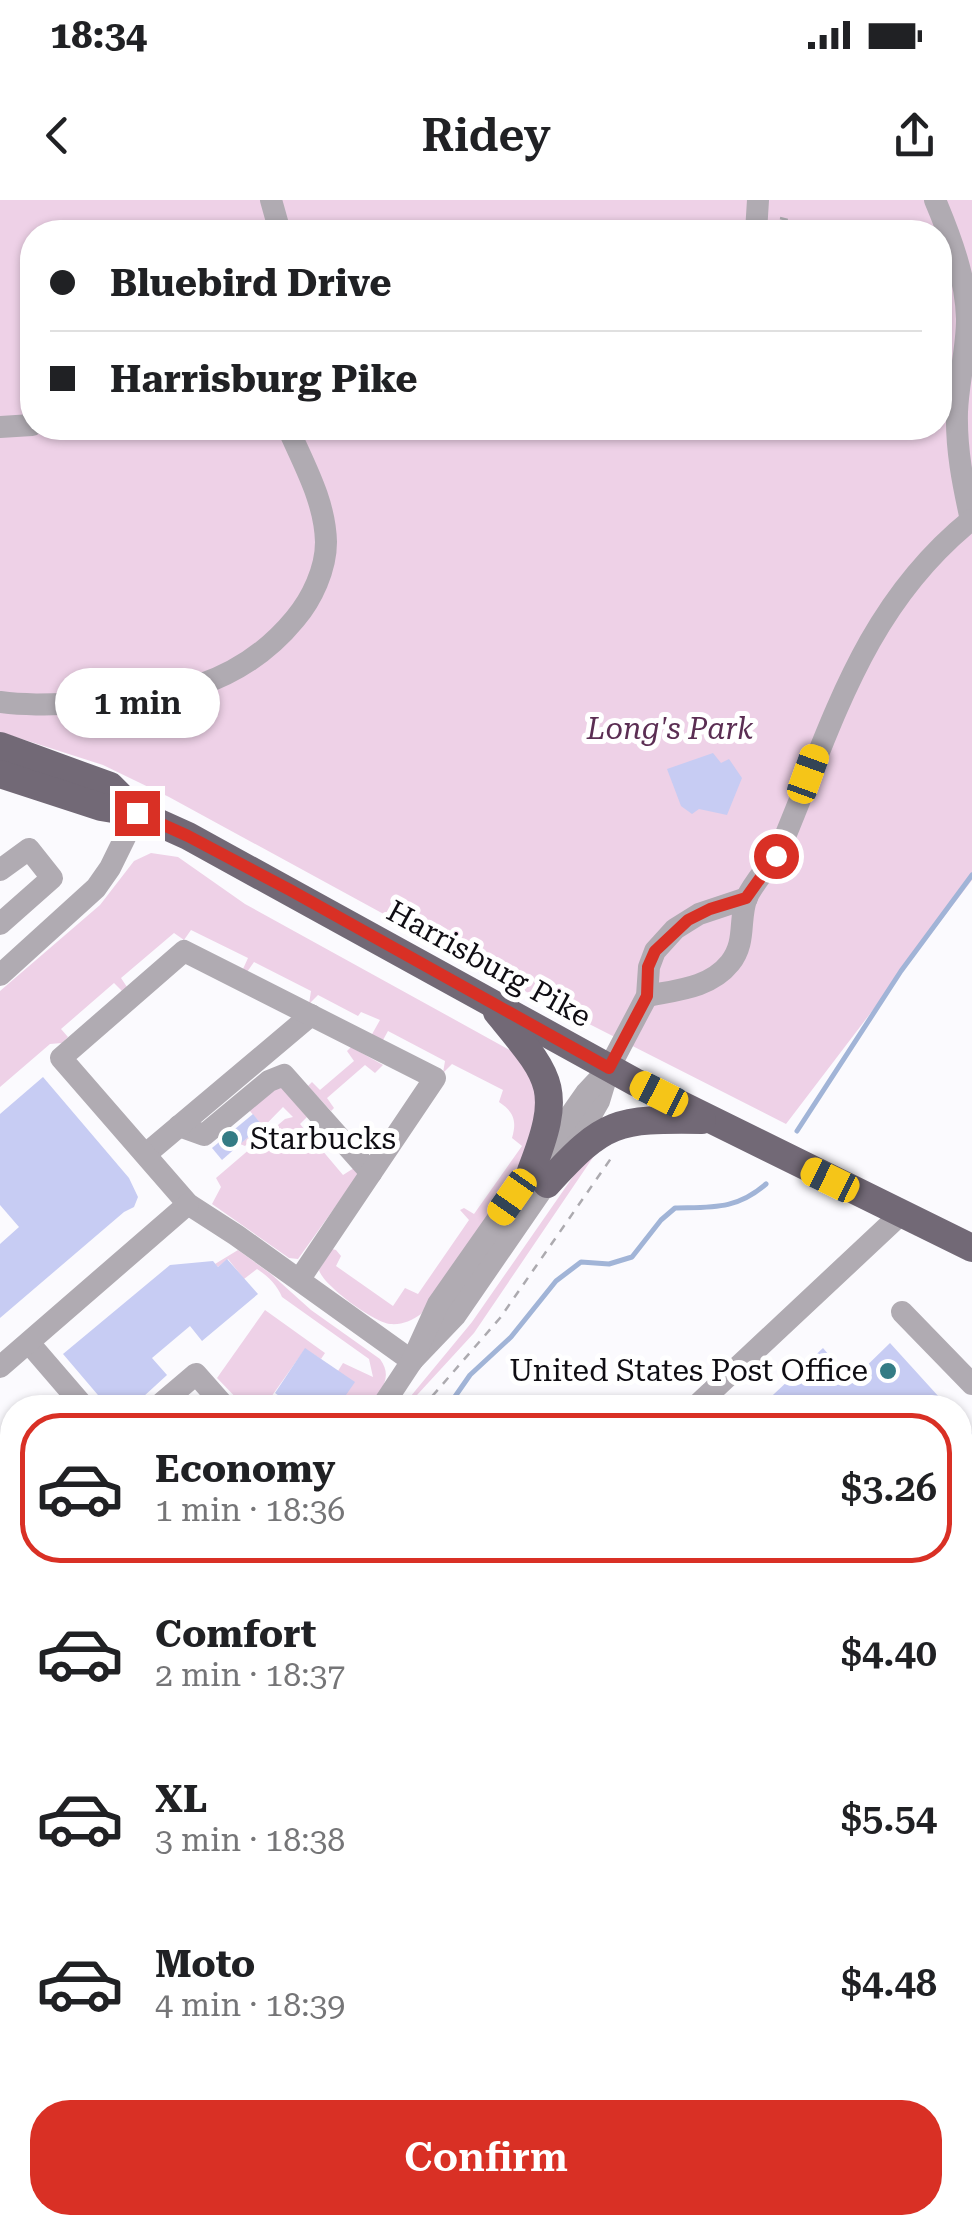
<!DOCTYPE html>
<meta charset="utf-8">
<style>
body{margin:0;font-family:"Roboto Serif",serif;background:#f2f2f2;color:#202124;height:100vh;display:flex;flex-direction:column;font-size:38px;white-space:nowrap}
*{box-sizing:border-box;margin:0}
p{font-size:32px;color:#757577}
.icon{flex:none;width:55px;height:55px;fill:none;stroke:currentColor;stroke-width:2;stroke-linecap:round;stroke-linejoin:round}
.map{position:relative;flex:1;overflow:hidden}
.drawer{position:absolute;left:0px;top:1195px;width:972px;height:840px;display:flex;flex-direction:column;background:#fff;border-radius:40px 40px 0 0;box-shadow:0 2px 8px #0004}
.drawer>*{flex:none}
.guide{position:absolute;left:20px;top:20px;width:932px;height:220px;border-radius:40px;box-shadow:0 2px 8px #0004;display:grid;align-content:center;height:220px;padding:0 30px;background:#fff}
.end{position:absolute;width:45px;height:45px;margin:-22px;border:12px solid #d93025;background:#fff;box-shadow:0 0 0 5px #fff}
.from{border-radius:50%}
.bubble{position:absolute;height:70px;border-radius:35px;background:#fff;box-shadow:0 2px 8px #0004;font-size:32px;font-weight:600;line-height:70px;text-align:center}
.car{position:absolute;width:30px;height:60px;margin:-30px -15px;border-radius:12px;box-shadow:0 0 8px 2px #0007;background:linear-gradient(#f5c518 24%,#345 0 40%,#f5c518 0 76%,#345 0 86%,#f5c518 0)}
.guide b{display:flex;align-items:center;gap:35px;height:95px;font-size:38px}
.guide b+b{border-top:2px solid #e0e0e0}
.guide i{width:25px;height:25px;background:#202124}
ul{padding:18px 0 0;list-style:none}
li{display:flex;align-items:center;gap:30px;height:150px;margin:0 20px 15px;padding:0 10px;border:5px solid transparent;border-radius:40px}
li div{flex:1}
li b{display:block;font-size:38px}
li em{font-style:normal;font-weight:600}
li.selected{border-color:#d93025}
li>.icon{width:90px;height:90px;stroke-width:1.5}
.action{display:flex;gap:20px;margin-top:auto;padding:20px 30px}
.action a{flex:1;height:115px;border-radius:40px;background:#d93025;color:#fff;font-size:40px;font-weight:600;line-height:115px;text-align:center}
.status{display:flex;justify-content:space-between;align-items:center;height:70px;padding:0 50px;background:#fff;direction:ltr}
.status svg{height:28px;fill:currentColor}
header{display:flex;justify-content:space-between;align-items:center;height:130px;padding:0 30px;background:#fff;font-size:45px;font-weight:600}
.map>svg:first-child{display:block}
.green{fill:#eed1e7;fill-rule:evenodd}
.water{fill:#a1b4d7}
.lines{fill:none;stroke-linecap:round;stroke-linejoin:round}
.stream{stroke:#a1b4d7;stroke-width:5}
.building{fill:#c7ccf3}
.path{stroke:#acaaaf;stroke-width:2.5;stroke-dasharray:8 8;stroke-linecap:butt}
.minor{stroke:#b0abb2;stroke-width:22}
.major{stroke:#726976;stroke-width:28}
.rail{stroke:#918f94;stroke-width:5;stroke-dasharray:20 10;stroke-linecap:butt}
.route{stroke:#d93025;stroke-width:12}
.poi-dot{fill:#347c85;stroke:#fff;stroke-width:4}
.labels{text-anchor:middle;stroke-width:10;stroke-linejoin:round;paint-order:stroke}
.park-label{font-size:30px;font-style:italic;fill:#5b2e53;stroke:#fff}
.street-label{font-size:30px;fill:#0f0d13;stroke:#fff}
.poi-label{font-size:30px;fill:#0f0d13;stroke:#fff;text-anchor:start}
</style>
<div class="status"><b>18:34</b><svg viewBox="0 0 49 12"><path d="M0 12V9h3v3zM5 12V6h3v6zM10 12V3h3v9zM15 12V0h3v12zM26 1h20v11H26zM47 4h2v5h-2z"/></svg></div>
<header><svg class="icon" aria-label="back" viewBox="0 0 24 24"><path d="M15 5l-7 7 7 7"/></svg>Ridey<svg class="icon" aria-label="share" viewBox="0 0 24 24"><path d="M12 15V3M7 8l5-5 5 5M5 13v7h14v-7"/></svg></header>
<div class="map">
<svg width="972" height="2035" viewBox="0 0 972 2035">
<rect width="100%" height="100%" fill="#fbfafe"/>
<g class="green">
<path d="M0,0h972v680l-186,244 -252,-128 -365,-199 -66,-32 -103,-33zM32,32h908v196h-908z"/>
<path d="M151,653l27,4 67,47 272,150 11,10 16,46 -31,71 -92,133c-10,7 -19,11 -31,10 -17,-2 -67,-39 -71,-54l13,-21 4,1 5,6 -5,10 57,40 12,-18 13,6 51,-74 -9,-10 4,-2 10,6 48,-68 -10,-8c5,-17 2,-26 -13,-36l4,-12 -51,-26 -9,9 2,-12 -57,-30 -5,9 -12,-4 9,-16 -19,-8 -3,4 -40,-21 -9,9 2,-13 -57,-29 -7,10 -4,-3 5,-11 -57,-28 -7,10 -10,-7 -53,45 6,9 -5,4 -8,-8 -53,46 7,8 -6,6 -12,1 -50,43v-96l100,-86 34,-44z"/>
<path d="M351,847l32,18 -8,8 -10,-8 -38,33 7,10 -3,3 -23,-25 4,-4 8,8 34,-29 -7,-10z"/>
<path d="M278,883l29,34 -7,7 43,51 11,-7 4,7 -60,84 -9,-1 -77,-54 9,-17 -5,-9 69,-59 8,-2 -10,-10 -38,39 -5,-2 22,-19 -13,-15z"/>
<path d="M596,953l-122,180 -68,74 -5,1 71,-86 116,-167z"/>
<path d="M238,1050l33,24 40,36 69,49c14,19 0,32 -11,48h-32l1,-36 5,-8 30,14 -4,-18 -87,-62c-5,-12 -14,-21 -25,-28l-13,10 -16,-20 -10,8 -3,-3z"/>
<path d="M265,1110l60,43 -4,6 -16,-10 -41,58h-19l-28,-29z"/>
<path d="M972,1837v198h-216l13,-12 191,-1v-174z"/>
</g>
<path class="water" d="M10,1905l2,103 -12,8v-108z"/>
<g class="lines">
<g class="stream">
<path d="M797,931l104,-160 71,-96"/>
<path d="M447,1208l23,-33 41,-38 45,-56 25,-19 28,2 23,-7 29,-37 14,-12c37,-1 61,2 91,-24"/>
<path d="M40,2035l1,-13"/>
</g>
</g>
<g class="building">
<path d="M713,553l8,10 8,-4 13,19 -15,37 -28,-6 -7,5 -11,-8 -14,-37z"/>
<path d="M43,877l86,101 9,19 -4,10 -10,5 -124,106v-74l19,-17 -19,-22v-91z"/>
<path d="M253,914l9,11 -40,35 -10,-12z"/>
<path d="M227,1059l31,35 -56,47 -12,-15 -38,32 15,17 -36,33h-22l-46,-54 107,-89 43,-4 5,6z"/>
<path d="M890,1143l59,65h-190l64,-60 28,33z"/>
<path d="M305,1148l50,34 -18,26h-41l-21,-15z"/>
<path d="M960,1220l12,13v126l-12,12z"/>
</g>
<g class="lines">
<g class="path">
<path d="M780,18l20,5"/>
<path d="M665,228h10"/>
<path d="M422,1208l78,-90 114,-164"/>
<path d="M0,1833l12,13"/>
</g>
<g class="minor">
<path d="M271,0l9,32"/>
<path d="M935,0c16,38 31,78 32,119 0,32 -9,62 -10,93 -1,37 6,72 14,108"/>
<path d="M756,32l2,-32"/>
<path d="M0,227l32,-2"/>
<path d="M0,502c28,4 56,2 84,1 82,-3 156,-17 211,-84 17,-20 31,-50 31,-77 -1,-41 -22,-77 -38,-114"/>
<path d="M0,670l29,-21 23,29 -52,46"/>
<path d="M0,775l96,-87 14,-20 27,-55"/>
<path d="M647,796c30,-6 63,-8 83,-33 17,-21 8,-44 17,-66 9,-19 28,-36 37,-58 50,-120 81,-233 187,-319"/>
<path d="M179,926l25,9 65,-54 15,-6 87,98"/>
<path d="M146,954l165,-139"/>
<path d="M299,1080l136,-202 -251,-127 -123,107 127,146 48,31 176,126"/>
<path d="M902,1112l70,72"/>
<path d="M29,1143l56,65"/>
<path d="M412,1161l43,-45 124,-180 20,-35 10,-33 38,-72 2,-29 6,-16 20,-22 24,-15 48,-16"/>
<path d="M0,1167l188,-163"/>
<path d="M156,1208l40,-34 30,34"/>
<path d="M381,1208l31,-47 26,-57 148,-211 14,-15"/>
<path d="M694,1208l207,-194"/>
<path d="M0,1342l12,-11"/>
<path d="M960,1414l12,-11"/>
<path d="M0,1587l12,15"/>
<path d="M960,1679l12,-7"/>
<path d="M0,1762l12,-8"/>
<path d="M960,1812l12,-12"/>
<path d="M960,1884l12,-15"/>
<path d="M727,2035l13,-13"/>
<path d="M822,2035l11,-13"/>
</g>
<g class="major">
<path d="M0,546l110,40 27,27"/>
<path d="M0,574l101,33 36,6 51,23 447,246 337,166"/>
<path d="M497,812c54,66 67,75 34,159"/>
<path d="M547,984c58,-64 69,-65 155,-64"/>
</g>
<g class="rail">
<path d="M960,1783l12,-11"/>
<path d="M696,2035l13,-13"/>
</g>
</g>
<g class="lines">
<path class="route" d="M137,613l51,23 102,54 319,178 38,-72 1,-29 7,-16 33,-31 22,-11 36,-11 30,-42"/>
</g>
<g class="poi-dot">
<circle cx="230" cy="939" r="10"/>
<circle cx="888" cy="1171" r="10"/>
</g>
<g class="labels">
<g class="park-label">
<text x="670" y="539">Long's Park</text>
</g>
<g class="street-label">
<text transform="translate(489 764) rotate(29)" y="10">Harrisburg Pike</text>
</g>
<g class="poi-label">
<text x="250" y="949">Starbucks</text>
<text x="868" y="1181" text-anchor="end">United States Post Office</text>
</g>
</g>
</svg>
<i class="end from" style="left:776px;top:656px"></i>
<i class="end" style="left:137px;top:613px"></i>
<div class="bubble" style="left:55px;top:468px;width:165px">1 min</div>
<i class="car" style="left:808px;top:574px;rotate:20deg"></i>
<i class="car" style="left:659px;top:894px;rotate:297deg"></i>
<i class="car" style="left:830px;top:980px;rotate:296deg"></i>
<i class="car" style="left:512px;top:997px;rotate:215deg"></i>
<div class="guide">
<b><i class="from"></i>Bluebird Drive</b>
<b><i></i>Harrisburg Pike</b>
</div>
<section class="drawer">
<ul>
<li class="selected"><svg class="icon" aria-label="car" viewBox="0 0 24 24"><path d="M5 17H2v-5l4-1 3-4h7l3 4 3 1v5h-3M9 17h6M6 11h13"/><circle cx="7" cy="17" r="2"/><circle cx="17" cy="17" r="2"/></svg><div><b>Economy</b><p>1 min · 18:36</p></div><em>$3.26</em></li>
<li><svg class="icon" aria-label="car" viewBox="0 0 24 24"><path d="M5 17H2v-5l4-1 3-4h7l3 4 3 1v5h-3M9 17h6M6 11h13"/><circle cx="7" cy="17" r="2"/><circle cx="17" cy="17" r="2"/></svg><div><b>Comfort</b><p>2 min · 18:37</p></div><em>$4.40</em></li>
<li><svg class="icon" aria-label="car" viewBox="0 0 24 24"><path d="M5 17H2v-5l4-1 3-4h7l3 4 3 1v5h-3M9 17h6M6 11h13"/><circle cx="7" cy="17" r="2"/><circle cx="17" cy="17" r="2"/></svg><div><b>XL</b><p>3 min · 18:38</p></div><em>$5.54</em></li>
<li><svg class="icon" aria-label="car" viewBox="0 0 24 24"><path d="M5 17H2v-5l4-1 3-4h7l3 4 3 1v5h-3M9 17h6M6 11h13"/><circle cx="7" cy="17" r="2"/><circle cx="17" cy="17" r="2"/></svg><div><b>Moto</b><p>4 min · 18:39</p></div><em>$4.48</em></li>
</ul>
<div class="action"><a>Confirm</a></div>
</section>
</div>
